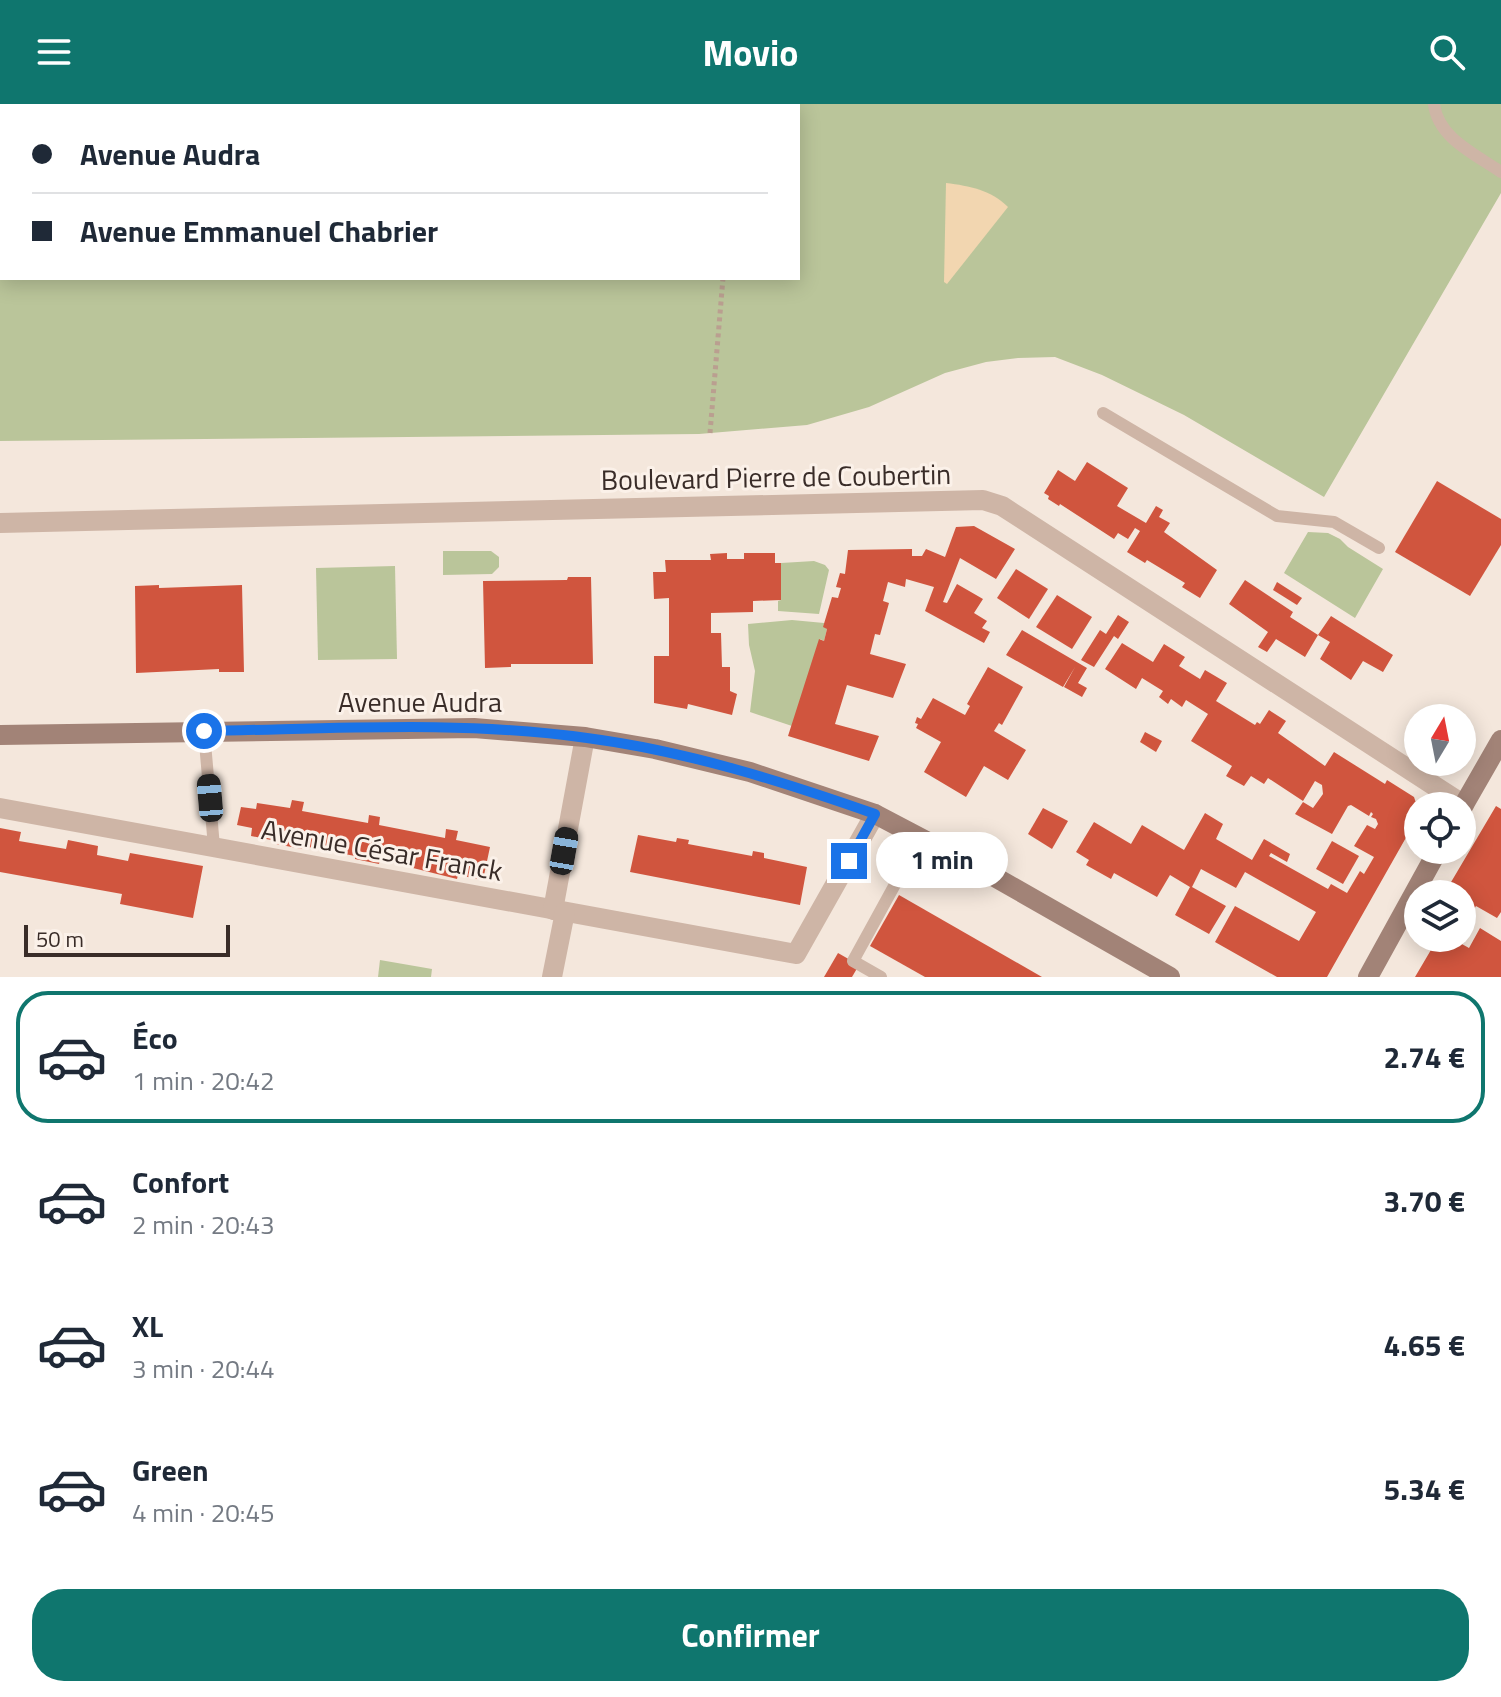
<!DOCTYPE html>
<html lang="fr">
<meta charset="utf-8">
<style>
body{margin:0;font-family:"Titillium Web",sans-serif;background:#f2f2f3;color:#1f2937;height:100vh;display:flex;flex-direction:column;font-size:30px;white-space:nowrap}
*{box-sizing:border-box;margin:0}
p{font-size:26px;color:#747a83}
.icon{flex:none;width:44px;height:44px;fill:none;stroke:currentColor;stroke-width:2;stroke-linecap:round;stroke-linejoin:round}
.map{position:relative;height:873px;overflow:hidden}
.sheet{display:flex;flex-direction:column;background:#fff;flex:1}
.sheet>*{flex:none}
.guide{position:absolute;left:0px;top:0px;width:800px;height:176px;box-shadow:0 4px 20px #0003;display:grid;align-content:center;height:176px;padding:0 32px;background:#fff}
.needle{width:52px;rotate:10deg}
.fabs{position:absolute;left:1404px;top:600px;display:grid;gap:16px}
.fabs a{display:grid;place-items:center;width:72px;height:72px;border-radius:50%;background:#fff;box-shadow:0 4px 20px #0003;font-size:40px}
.scale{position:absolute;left:24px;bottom:20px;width:206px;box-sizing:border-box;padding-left:8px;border:4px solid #392c28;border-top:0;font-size:22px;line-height:28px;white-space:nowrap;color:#392c28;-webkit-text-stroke:6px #fbf1e9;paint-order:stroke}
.end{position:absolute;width:36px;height:36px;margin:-18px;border:10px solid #1a73e8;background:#fff;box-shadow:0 0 0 4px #fff}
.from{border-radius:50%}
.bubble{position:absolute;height:56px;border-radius:28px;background:#fff;box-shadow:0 4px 20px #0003;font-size:26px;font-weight:700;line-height:56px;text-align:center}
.car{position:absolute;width:24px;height:48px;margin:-24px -12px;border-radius:10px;box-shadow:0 0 6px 2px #0007;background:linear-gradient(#222 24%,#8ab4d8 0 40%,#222 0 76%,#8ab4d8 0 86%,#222 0)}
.guide b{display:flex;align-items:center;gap:28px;height:76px;font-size:30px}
.guide b+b{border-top:2px solid #e0e1e3}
.guide i{width:20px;height:20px;background:#1f2937}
ul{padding:14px 0 0;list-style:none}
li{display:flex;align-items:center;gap:24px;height:132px;margin:0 16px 12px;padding:0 16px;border:4px solid transparent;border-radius:32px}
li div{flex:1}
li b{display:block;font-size:30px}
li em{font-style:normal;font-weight:700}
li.selected{border-color:#0f766e}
li>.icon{width:72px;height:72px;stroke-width:1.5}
.primary-button{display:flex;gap:16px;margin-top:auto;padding:16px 32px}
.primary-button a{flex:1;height:92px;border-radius:32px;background:#0f766e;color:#fff;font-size:32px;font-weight:700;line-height:92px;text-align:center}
header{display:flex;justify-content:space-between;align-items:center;height:104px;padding:0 32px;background:#0f766e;color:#fff;font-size:36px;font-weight:700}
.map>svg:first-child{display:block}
.green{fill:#bac59a;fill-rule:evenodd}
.sand{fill:#f2d6b0}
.building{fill:#d0553e}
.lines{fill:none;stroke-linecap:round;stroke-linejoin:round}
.path{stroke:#ba9f90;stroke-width:5;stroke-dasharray:4 4;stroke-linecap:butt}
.lane{stroke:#ceb5a6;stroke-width:12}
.street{stroke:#ceb5a6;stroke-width:20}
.secondary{stroke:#a28377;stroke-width:20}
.route{stroke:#1a73e8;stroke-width:10}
.labels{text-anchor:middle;stroke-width:6;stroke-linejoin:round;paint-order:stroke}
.street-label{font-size:28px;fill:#392c28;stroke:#fbf1e9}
</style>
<header><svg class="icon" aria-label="menu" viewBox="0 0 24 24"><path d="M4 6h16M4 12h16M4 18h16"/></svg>Movio<svg class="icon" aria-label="search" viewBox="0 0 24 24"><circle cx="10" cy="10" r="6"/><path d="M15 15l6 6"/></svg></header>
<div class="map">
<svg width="1501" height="873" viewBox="0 0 1501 873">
<rect width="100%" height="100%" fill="#f4e7dc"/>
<g class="green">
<path d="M0,0h1501v89l-177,304 -140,-82 -82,-40 -47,-18 -37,1 -32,4 -41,11 -76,34 -62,18 -108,9 -699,7zM2,2h796v172h-796z"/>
<path d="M1308,428l20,1 12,6 8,8 35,22 -28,49 -71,-45z"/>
<path d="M443,447h48l8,6v10l-7,7 -49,1z"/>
<path d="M814,457l11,4 4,5 -10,44 -41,-3v-10l3,-1v-37z"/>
<path d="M395,462l2,93 -79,1 -2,-92z"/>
<path d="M792,516l32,3 3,6 -3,12 -4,-2 -28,87 -42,-14 5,-41 -6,-26 -1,-21z"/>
<path d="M380,856l52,9 -1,8h-53z"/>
</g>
<path class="sand" d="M946,79c24,3 45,7 62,24l-61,77 -3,-2z"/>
<g class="building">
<path d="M1087,358l41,26 -11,18 29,17 10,-17 7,4 -4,7 11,6 -6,9 53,38 -17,28 -18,-11 3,-4 -38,-23 -2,3 -18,-11 13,-21 -5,-3 -7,11 -10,-6 -4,6 -54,-35 -1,2 -11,-7 1,-3 -5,-3 14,-23 17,11z"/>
<path d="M1437,377l64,38v26l-31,51 -75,-44z"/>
<path d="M974,422l41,23 -19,30 -36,-21 -17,44 4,1 10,-19 26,15 -9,14 13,8 -5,7 8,4 -6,11 -59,-32 9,-24 -28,-8 -1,8 -17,-5 -5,19 6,2 -9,32 -5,-1 -5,20 36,10 -13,34 -46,-13 -12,39 44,12 -10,25 -81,-25 31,-97 5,2 3,-12 -4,-2 9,-30 6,1 3,-10 -5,-1 4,-14 5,1 3,-24 64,-1v7h10l4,-7 19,8 11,-30z"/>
<path d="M727,449v6h17v-6h31v10h6v37l-28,1v11l-42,1v20h10l1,34h8v24l7,3 -5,21 -44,-11 -1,5 -33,-6v-47h15v-58l-15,1 -1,-27h13l-1,-12h46l-1,-6z"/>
<path d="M1016,465l32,20 -19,30 -32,-21z"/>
<path d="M568,473h23l2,87h-82v3l-26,1 -2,-87 84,-1z"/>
<path d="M1245,476l48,32 -3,5 28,18 -13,22 -29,-18 -9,13 -9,-5 10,-15 -39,-28z"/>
<path d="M1277,478l25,16 -5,7 -24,-15z"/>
<path d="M159,481v3l83,-3 2,87h-25v-3l-83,4 -1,-87z"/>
<path d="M1057,491l35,22 -20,32 -36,-22z"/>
<path d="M1118,511l11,7 -11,17 -4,-3 -20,31 -13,-7 19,-30 6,4z"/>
<path d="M1331,512l62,39 -10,17 -20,-11 -12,19 -31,-21 10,-17 -12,-7z"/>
<path d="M1022,526l65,38 -9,15 9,5 -5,9 -18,-10 11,-20 -12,20 -57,-32z"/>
<path d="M1122,539l31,19 11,-18 21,13 -6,9 21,13 5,-9 22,13 -11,18 39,24 2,-3 3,2 9,-14 17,11 -8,12 47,33 9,-14 51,32 2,-4 27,17 4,12v17l-2,3 -4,-2 -85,150h-50l-62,-35 20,-36 64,35 17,-29 -71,-40 -9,16 -35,-19 -9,18 34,19 -17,28 -34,-19 15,-28 -20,-12 -13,22 -43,-24 -3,6 -25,-14 3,-5 -13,-8 18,-30 37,22 11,-19 42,25 21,-37 18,11 -7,15 36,21 12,-21 26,15 -3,8 -16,-9 -2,3 59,33 3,-5 16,9 13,-22 4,3 10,-17 -20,-11 13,-21 8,4 3,-5 -2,-5 -5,-2 2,-3 -2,-2 -2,4 -18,-11 -3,1 -16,28 -37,-20 8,-12 10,6 10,-14 -1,-9 -7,-4 -12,20 -35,-23 -4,6 -13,-8 -7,10 -18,-10 6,-10 -41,-25 17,-27 -22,-14 -4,7 -11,-8 -3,5 -9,-7 4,-6 -21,-13 -6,11 -31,-20z"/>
<path d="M988,563l35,20 -21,38 -3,-2 -5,8 32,19 -18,30 -24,-14 -18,31 -42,-25 17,-30 -25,-14 2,-4 -3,-1 2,-6 4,2 12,-21 32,17 5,-9 -3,-2z"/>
<path d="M1145,628l17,9 -6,11 -16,-10z"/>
<path d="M292,696l12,2 -2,9 66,12 1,-8 11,2 -1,8 66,13 1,-9 12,2 -2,9 34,7 -7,33 -25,-5 -1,4 -64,-16 -13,-3 -1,4 -24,-5v-3l-52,-10 -1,3 -26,-5v-3l-25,-5 1,-8 -15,-3 4,-18 15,2 1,-6 33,5z"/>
<path d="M1496,702l5,3v103l-4,6 -21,-12 -3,5 -11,-7v-10h-18z"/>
<path d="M1043,704l25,13 -16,28 -24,-15z"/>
<path d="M0,724l21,4 -2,9 47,8 2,-9 30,6 -1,9 31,6 2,-8 73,13 -10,52 -73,-14 2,-10 -122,-22z"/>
<path d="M638,731l38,7 1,-4 12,2 -1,4 64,12 1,-5 11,2v5l43,9 -7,38 -170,-33z"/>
<path d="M1332,737l27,15 -16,28 -27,-15z"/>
<path d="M899,791l143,82h-117l-55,-31z"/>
<path d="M1480,824l21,13v36h-86l23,-39h13l18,10z"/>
<path d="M838,849l21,12 -7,12h-28z"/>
</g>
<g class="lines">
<g class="path">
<path d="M737,2v-2"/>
<path d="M710,329l13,-155"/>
</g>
<g class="lane">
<path d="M1434,0c4,34 41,50 67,68"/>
<path d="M1103,309l174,103 57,6 45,26"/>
<path d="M204,627l10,116"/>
<path d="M881,873l-28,-16 68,-124"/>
</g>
<g class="street">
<path d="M0,419l983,-23 19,6 462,299"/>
<path d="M0,704l796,146 79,-140"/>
<path d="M553,806l32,-173"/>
<path d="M552,873l13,-65"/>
</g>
<g class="secondary">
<path d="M0,631l474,-7 111,9 70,12 95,23 125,42 118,62 177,101"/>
<path d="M1462,704l39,-68"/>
<path d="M1368,873l70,-127"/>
</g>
</g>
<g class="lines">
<path class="route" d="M204,627c127,-2 257,-11 383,7 99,13 194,43 288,76l-26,47"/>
</g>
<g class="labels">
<g class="street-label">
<text transform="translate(776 373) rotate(-1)" y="10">Boulevard Pierre de Coubertin</text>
<text x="420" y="608">Avenue Audra</text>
<text transform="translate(382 746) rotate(10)" y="10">Avenue César Franck</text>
</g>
</g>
</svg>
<div class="fabs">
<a><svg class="needle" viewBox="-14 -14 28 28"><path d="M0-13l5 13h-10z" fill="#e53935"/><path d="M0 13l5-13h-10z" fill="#747a83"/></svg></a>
<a><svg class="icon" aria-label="locate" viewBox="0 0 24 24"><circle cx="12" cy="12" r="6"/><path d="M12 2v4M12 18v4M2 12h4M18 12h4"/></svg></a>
<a><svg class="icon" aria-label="layers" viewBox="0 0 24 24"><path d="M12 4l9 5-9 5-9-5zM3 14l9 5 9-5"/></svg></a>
</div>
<div class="scale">50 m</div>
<i class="end from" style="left:204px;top:627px"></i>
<i class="end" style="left:849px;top:757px"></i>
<div class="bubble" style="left:876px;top:728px;width:132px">1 min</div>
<i class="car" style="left:210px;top:694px;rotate:355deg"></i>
<i class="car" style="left:564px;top:747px;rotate:10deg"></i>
<div class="guide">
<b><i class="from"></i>Avenue Audra</b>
<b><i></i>Avenue Emmanuel Chabrier</b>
</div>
</div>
<section class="sheet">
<ul>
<li class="selected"><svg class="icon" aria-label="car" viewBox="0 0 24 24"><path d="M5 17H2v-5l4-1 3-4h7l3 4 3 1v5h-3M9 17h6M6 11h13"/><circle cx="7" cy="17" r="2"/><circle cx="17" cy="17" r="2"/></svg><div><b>Éco</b><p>1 min · 20:42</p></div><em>2.74 €</em></li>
<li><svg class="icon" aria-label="car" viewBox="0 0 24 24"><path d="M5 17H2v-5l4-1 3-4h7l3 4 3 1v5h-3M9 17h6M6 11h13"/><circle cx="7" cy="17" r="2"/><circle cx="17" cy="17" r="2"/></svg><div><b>Confort</b><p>2 min · 20:43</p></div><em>3.70 €</em></li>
<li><svg class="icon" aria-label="car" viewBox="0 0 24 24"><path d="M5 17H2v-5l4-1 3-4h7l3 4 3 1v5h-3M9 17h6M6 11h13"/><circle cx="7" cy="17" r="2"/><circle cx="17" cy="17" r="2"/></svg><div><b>XL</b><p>3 min · 20:44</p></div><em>4.65 €</em></li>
<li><svg class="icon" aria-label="car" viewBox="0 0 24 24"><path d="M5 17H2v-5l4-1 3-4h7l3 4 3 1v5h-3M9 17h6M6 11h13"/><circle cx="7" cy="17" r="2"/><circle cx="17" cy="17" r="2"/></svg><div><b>Green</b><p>4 min · 20:45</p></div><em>5.34 €</em></li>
</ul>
<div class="primary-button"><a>Confirmer</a></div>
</section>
